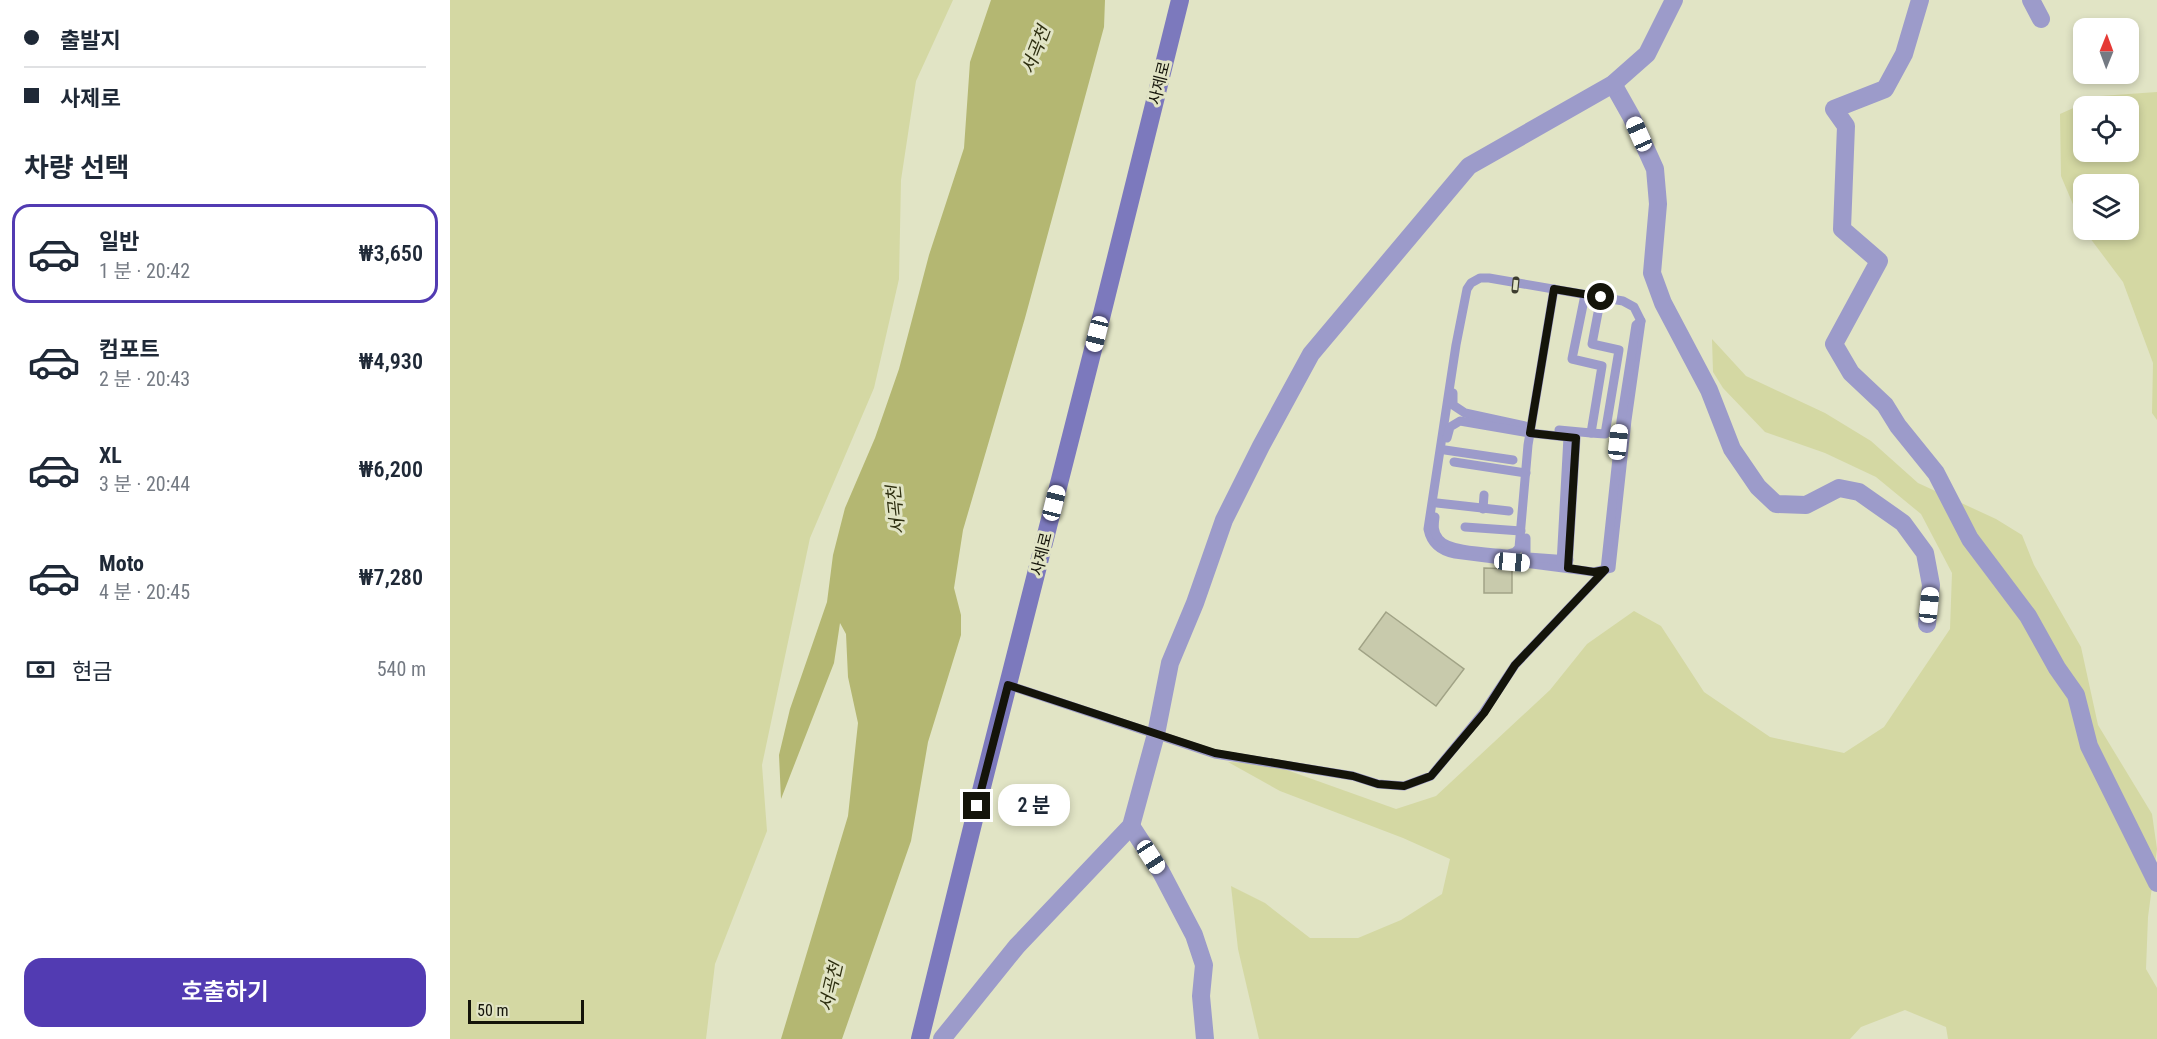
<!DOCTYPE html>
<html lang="ko">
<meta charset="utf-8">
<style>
body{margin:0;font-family:"Roboto Condensed","Noto Sans KR",sans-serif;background:#f6f6f7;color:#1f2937;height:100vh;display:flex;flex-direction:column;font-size:22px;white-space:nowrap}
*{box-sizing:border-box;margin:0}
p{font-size:20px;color:#747a83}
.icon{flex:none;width:33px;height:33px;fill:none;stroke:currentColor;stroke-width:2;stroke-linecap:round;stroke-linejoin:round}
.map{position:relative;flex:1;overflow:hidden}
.drawer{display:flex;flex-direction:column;background:#fff;width:450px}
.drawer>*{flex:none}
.guide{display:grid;align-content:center;height:132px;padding:0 24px;background:#fff}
.needle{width:39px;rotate:1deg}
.tools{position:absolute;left:1623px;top:18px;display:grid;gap:12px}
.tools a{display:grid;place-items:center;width:66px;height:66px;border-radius:12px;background:#fff;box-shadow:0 3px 9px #0003;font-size:30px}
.scale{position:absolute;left:18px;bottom:15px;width:116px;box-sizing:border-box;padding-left:6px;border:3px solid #14140a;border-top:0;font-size:16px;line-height:21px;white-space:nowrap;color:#14140a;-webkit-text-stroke:4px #e1e4c5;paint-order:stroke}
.end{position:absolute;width:27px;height:27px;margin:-14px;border:8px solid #14140a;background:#fff;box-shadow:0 0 0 3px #fff}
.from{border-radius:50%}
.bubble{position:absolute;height:42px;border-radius:18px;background:#fff;box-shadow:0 3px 9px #0003;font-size:20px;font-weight:600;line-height:42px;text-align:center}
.car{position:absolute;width:18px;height:36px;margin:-18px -9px;border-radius:8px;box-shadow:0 0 4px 2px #0007;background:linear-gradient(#fff 24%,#345 0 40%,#fff 0 76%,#345 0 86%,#fff 0)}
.guide b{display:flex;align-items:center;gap:21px;height:57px;font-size:22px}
.guide b+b{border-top:2px solid #e0e1e3}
.guide i{width:15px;height:15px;background:#1f2937}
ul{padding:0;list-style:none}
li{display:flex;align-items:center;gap:18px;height:99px;margin:0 12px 9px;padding:0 12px;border:3px solid transparent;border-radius:18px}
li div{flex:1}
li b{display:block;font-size:22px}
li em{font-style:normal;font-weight:600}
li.selected{border-color:#523bb2}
li>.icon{width:54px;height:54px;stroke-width:1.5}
h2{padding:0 24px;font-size:27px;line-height:72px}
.pay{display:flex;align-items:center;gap:15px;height:66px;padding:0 24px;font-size:22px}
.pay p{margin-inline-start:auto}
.action{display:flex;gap:12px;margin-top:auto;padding:12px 24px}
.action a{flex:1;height:69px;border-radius:18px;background:#523bb2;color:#fff;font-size:24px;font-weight:600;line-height:69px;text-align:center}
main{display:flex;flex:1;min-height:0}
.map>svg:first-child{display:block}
.green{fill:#d4d8a3;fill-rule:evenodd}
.water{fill:#b4b772}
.building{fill:#c8caac;stroke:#a1a386;stroke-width:1.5}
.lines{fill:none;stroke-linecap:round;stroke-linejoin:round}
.lane{stroke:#9c9bca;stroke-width:9}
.street{stroke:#9c9bca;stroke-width:18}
.secondary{stroke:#7c79bd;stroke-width:18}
.rail-casing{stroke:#3c3c2e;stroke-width:7}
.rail{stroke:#e1e4c5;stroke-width:4.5;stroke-dasharray:14;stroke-linecap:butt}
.route{stroke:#14140a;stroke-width:8}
.labels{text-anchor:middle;stroke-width:6;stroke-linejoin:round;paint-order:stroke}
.street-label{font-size:16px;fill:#14140a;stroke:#e1e4c5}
.water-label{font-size:18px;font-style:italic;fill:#2e2f10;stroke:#e1e4c5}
</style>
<main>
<section class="drawer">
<div class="guide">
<b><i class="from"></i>출발지</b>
<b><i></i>사제로</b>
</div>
<h2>차량 선택</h2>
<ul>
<li class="selected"><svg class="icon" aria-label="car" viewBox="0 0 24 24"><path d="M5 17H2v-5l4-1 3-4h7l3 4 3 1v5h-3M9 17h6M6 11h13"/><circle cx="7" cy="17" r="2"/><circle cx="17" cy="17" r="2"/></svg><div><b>일반</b><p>1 분 · 20:42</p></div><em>₩3,650</em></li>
<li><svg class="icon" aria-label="car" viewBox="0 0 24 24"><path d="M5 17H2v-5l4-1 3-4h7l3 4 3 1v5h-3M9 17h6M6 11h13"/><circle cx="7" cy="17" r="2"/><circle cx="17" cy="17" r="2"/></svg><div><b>컴포트</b><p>2 분 · 20:43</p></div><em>₩4,930</em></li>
<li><svg class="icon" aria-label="car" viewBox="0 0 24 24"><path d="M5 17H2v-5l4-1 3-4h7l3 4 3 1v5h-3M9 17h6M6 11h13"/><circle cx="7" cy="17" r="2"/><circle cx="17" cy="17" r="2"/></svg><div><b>XL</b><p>3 분 · 20:44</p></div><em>₩6,200</em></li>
<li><svg class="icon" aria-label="car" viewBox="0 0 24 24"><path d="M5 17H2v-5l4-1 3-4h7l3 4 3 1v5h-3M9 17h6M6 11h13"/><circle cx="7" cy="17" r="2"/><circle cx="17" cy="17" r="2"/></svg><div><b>Moto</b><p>4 분 · 20:45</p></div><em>₩7,280</em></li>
</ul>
<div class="pay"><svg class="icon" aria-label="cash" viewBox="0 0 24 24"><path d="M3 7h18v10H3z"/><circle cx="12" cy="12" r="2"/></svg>현금<p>540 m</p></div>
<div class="action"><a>호출하기</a></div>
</section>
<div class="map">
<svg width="1707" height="1039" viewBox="0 0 1707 1039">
<rect width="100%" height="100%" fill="#e1e4c5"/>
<g class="green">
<path d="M0,0h503l-37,81 -15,99 -2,99 -25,109 -64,150 -48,227 5,66 -52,133 -9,75h-256z"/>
<path d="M1707,92v328l-5,-7 1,-50 -30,-81 -39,-52h44v-46h-44l-1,44 -22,-52 -1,-62 40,-18zM1634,106h44v46h-44z"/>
<path d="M1262,339l34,37 79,37 46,28 47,42 78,36 26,16 12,30 47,82 17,78 54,89 5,35 -9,68 -2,52 11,19v51h-209l-2,-12 -41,-17 -44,17 -11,12h-591l-21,-90 -7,-63 34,17 45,35h48l43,-18 41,-26 8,-35 -47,-21 -123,-47 -52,-29 42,2 126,45 40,-13 114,-106 37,-46 47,-33 27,15 43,66 66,45 74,16 40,-26 66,-98 2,-56 -31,-59 -45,-37 -51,-24 -60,-21 -42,-44 -10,-16z"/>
</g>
<path class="water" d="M541,0h114l-1,27 -79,291 -62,212 -9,58 7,27v20l-33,107 -17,99 -69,198h-61l67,-223 10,-93 -10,-46 -2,-43 -6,-11 -6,40 -53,136 -2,-44 11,-46 37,-107 6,-47 12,-47 30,-70 24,-69 30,-114 35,-107 6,-86z"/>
<g class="building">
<path d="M1034,568l28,1v24h-28z"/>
<path d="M936,612l78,57 -28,37 -77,-57z"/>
</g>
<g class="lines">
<g class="lane">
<path d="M1030,278h9l134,23 11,6 7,14 -14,99 -16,148 -17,4 -139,-18c-15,-3 -24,-10 -27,-25l28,-184 11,-56 4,-6z"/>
<path d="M1003,393v12l12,8 60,13"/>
<path d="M1109,430l32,3 11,-67 -30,-7 13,-64"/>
<path d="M1141,433l14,1 14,-84 -27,-6 9,-47"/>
<path d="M997,438l3,-11 10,-6 70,12 46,5 -8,130"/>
<path d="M995,450l68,10"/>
<path d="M1004,462l72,11"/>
<path d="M987,503l72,8"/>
<path d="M1033,509l1,-14"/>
<path d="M985,517c-1,8 -2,15 4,22 10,13 53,13 69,15l7,-2 4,-4 9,-103 26,-156"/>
<path d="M1015,527l56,4"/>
<path d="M1076,538v16l2,3 41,3"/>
<path d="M1111,564l7,-127"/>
<path d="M558,685l207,69 138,22 25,8 26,2 27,-10 52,-63 32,-48 90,-95 16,-149 15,-96 5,-4"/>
</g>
<g class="street">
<path d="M1470,0l-16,54 -19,35 -51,20 12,17 -4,103 37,32 -45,83 17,29 34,32 13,21 38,47 34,66 58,77 29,52 19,27 13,51 68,137"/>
<path d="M1581,0l10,19"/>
<path d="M1163,84l18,32 24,53 3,35 -6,69 11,30 46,87 23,59 26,38 18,17 30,1 33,-17 20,4 44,31 22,30 6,32 -4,39"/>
<path d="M681,826l30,46 33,63 10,30 -3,31 4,43"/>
<path d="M492,1039l75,-93 114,-120 25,-92 14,-71 25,-60 29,-83 37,-74 50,-92 158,-188 144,-82 34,-30 27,-54"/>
</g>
<path class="secondary" d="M470,1039l63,-256 119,-469 78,-314"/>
<defs>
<path id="rail" d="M1065,290l1,-10"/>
</defs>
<use href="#rail" class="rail-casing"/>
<use href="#rail" class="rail"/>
</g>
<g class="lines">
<path class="route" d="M527,806l31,-121 207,68 138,23 25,8 26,2 27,-10 53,-63 31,-48 90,-95 -11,2 -26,-4 8,-130 -46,-5 24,-144 47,8"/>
</g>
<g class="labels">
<g class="street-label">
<text transform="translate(709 83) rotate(-76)" y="6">사제로</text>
<text transform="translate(591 554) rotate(-76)" y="6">사제로</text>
</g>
<g class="water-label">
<text transform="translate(586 50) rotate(-69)" y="6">서곡천</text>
<text transform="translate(446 510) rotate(-96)" y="6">서곡천</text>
<text transform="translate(381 987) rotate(-77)" y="6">서곡천</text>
</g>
</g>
</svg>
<div class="tools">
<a><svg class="needle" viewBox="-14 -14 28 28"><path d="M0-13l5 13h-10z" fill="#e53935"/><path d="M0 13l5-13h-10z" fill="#747a83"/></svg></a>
<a><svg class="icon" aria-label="locate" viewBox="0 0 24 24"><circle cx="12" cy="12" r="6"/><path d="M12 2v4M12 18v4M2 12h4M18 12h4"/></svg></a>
<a><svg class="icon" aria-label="layers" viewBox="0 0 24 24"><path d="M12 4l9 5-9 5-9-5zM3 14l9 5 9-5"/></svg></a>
</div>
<div class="scale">50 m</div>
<i class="end from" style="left:1151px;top:297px"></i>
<i class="end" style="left:527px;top:806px"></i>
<div class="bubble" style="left:548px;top:784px;width:72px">2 분</div>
<i class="car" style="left:1189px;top:134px;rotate:336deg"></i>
<i class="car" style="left:647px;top:334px;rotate:194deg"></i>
<i class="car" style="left:1168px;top:442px;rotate:6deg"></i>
<i class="car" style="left:604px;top:503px;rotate:14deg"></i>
<i class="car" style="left:1062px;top:562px;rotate:95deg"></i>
<i class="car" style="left:1479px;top:605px;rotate:6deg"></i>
<i class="car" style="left:701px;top:857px;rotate:147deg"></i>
</div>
</main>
